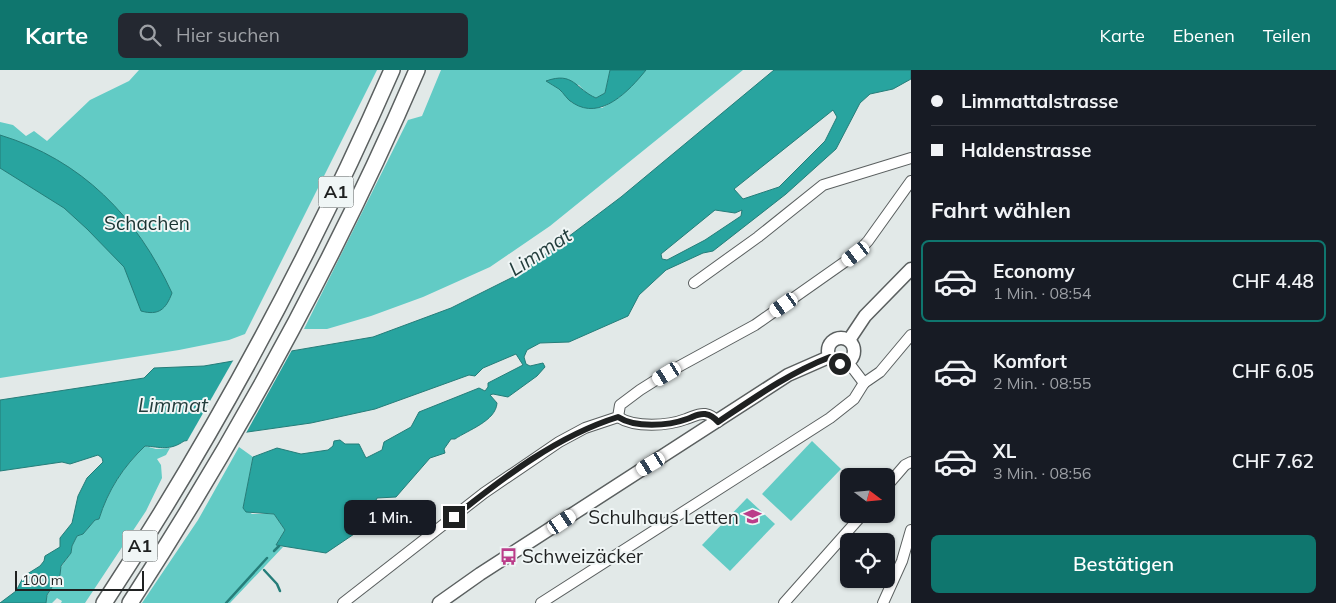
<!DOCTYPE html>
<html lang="de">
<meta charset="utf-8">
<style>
body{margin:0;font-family:Mulish,sans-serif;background:#242831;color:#f1f3f6;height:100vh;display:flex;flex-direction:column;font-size:19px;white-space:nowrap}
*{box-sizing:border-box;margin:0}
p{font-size:16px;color:#9ea1a6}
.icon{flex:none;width:28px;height:28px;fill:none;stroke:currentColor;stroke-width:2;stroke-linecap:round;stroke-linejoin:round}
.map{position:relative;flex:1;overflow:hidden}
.sheet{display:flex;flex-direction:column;background:#171b24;width:425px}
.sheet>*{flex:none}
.banner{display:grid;align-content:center;height:110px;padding:0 20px;background:#171b24}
.needle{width:32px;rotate:106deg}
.buttons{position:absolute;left:840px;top:398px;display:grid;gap:10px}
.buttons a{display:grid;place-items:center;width:55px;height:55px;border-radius:8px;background:#171b24;box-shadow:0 1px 4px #0004;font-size:25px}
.scale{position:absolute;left:15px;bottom:12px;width:129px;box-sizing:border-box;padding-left:5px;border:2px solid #1f2121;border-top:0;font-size:14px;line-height:18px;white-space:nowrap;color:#1f2121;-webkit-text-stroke:4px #f0f6f6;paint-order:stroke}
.end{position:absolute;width:22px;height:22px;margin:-11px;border:6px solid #1f2121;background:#fff;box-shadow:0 0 0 2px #fff}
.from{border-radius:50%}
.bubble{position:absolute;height:35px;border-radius:8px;background:#171b24;box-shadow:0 1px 4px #0004;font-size:16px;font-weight:600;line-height:35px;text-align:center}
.car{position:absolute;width:15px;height:30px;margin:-15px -8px;border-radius:6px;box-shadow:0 0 4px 1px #0007;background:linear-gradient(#fff 24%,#345 0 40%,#fff 0 76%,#345 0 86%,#fff 0)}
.banner b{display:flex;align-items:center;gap:18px;height:48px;font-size:19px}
.banner b+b{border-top:1px solid #363941}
.banner i{width:12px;height:12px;background:#f1f3f6}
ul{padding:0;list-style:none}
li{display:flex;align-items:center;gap:15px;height:82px;margin:0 10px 8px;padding:0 10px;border:2px solid transparent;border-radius:8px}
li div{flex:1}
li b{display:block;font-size:19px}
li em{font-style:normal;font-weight:600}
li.current{border-color:#0f766e}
li>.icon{width:45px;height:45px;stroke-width:1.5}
h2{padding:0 20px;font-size:22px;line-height:60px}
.button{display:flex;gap:10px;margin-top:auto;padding:10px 20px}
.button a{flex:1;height:58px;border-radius:8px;background:#0f766e;color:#fff;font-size:20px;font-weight:600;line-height:58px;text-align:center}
header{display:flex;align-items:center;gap:30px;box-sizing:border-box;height:70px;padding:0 25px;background:#0f766e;color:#fff}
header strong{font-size:24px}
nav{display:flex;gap:28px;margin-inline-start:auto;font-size:18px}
.search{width:350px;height:45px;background:#242831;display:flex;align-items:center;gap:12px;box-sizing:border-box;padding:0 18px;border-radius:8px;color:#9ea1a6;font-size:19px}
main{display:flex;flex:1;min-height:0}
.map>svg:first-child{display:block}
.green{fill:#62cbc5}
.water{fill:#28a49f;stroke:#257d79;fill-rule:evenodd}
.pier{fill:#e2e9e8}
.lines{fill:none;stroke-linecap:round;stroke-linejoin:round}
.stream{stroke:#257d79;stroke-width:2.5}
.minor-casing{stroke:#5b6060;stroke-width:12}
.major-casing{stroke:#5b6060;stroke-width:15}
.highway-casing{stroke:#5b6060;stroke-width:18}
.minor{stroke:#fff;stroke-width:10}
.major{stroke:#fff;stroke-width:12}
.highway{stroke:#fff;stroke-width:15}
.route{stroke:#1f2121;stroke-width:6}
.labels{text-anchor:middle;stroke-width:4;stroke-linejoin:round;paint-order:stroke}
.shield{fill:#f0f6f6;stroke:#5e6161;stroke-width:1}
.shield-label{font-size:18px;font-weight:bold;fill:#1f2121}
.park-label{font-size:19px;fill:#193331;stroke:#f0f6f6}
.poi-label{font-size:19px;fill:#1f2121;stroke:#f0f6f6;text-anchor:end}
.water-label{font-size:20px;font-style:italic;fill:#243e3d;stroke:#f0f6f6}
</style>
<header>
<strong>Karte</strong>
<div class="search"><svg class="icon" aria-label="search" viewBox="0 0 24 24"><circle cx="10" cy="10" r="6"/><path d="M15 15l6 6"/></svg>Hier suchen</div>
<nav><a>Karte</a><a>Ebenen</a><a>Teilen</a></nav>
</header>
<main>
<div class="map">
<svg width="911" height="533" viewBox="0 0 911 533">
<rect width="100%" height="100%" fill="#e2e9e8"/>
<g class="green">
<path d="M139,0h238l-132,264 -16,6 -50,10 -179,28v-256l13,3 13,11 8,-5 13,10 43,-41 39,-19z"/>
<path d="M441,0h169l-5,23 -9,5 -8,-3 -9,-10 -33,-4 14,8 12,14 30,5 18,-11 26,-27h97l-193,156 -60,41 -67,30 -52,19 -44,13h-23l104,-209 14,-4z"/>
<path d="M812,371l29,28 -50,52 -29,-27z"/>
<path d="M145,376l11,3 14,-1 -4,7 -9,4 4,6 1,13 -16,33 -61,92h-24l1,-2 -5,-3 -5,5h-6l1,-7 13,-21 1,-8 10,-14 1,-7 5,-10 6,-2 12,-14 4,-1c9,-29 24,-52 46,-73z"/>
<path d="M239,377l14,10 -10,51 9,6h22l11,16 -9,15 7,2 -53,56h-88l56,-83z"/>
<path d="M747,428l28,26 -45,47 -28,-26z"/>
</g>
<g class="water">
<path d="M610,0h36c-17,21 -45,51 -73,33 -6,-3 -9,-10 -14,-14 -4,-3 -9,-5 -13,-8 28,-10 29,8 50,17l9,-5z"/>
<path d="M774,0h137v9l-18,10 -23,5 -10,9 -24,46 -50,45 -73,57 -10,2 -37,17 -27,25 -11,21 -59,26 -29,1 -13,7 -3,7 2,7 4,2 13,-3 2,4 -8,9 -29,21 -15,-3 -3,1 7,8c-1,18 -29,27 -42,36h-4l-7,10 1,4 -15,5 -34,39 -19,1 -14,30 -37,25 -50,-8 9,-15 -11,-16 -28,-2 -3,-4 10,-51 24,-9 24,6 27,-4 5,-4 1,-5 6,-1 5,4h14l7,14 16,-8 2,-8 27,-15 8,-15 60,-24 6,3 3,-4v-4l35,-18 -7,-11 -33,14 -8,8 -6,-1 -94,34 -64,14 -127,18c-14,10 -24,6 -39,5 -22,21 -37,44 -46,73l-4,1 -12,14 -6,2 -5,10 -1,7 -10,13 -1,9 -13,20 -1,8h-46l16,-12 8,-15 16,-10 4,-5 1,-5 15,-9v-9l12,-15 6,-27 9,-18 16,-16 -1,-4 -4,-3 -28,9 -8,-2 -62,9v-71l144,-22 10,-10 50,-2 169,-29 78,-29 68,-34 102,-77zM833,40l4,7 -12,24 -46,46 -36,12 -9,-10zM715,140l20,3 7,-3 -1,6 -36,24 -38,20 -5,-1 -1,-5z"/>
<path d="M0,65c82,25 137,82 172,158 -6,16 -13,23 -31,18l-17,-44 -37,-38 -23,-21 -64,-40z"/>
</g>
<path class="pier" d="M293,278l-48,87 -59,8 48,-84z"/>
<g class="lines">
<g class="stream">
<path d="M274,481l5,-5"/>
<path d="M264,500l13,14 3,7"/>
<path d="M226,533l41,-45"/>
</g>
<defs>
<g id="minor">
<path d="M694,213l64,-46 65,-52 88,-27"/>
<path d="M848,292l16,21"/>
<path d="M864,313l16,-11 31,-37"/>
<path d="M618,347c17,11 50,9 68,2 7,-2 12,-6 19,-5 6,1 9,3 13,8"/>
<path d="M886,417l19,-22 6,-3"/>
<path d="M343,533l141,-110 75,-51 26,-14 33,-11 2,-12 20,-15 27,-17 88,-48 101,-71 12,-13 43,-60"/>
<path d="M541,533l289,-185 24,-19 10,-16"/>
<path d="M784,533l79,-89"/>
<path d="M883,533l19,-42 9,-31"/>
</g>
<g id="major">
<circle cx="841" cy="281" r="13"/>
<path d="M849,270l16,-24 46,-47"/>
<path d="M439,533l41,-29 308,-199 41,-18"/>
</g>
<g id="highway">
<path d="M104,533c111,-169 207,-348 288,-533"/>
<path d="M130,533c110,-170 207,-347 287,-533"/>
</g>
</defs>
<use href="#minor" class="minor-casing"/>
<use href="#major" class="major-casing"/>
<use href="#highway" class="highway-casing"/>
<use href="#minor" class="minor"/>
<use href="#major" class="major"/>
<use href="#highway" class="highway"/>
</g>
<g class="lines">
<path class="route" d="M454,447c50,-40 103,-81 164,-100 17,11 50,9 69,2 6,-2 11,-6 18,-5 6,1 9,3 13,8 36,-24 71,-49 112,-65l10,7"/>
</g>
<defs>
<symbol id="school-bare" viewBox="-9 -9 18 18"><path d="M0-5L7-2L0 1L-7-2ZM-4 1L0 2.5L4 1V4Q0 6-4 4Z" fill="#bb3d8a" stroke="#f0f6f6" stroke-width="2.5" paint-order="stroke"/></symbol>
<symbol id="bus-bare" viewBox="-9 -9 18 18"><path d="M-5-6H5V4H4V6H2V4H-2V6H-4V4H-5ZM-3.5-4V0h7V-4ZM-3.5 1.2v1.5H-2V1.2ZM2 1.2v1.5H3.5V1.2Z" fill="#bb3d8a" stroke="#f0f6f6" stroke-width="2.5" paint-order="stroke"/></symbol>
</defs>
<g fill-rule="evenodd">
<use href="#school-bare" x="740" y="434" width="25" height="25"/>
<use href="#bus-bare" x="496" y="474" width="25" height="25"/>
</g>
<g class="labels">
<g class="shield">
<rect x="318.5" y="106.5" width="35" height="31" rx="4"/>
<rect x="122.5" y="460.5" width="35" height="31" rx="4"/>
</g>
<g class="shield-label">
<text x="336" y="128">A1</text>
<text x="140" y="482">A1</text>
</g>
<g class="park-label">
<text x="147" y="160">Schachen</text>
</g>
<g class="poi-label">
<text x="739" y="454">Schulhaus Letten</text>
<text x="522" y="493" text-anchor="start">Schweizäcker</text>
</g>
<g class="water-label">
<text transform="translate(540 182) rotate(-33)" y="7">Limmat</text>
<text x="173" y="342">Limmat</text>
</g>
</g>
</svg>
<div class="buttons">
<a><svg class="needle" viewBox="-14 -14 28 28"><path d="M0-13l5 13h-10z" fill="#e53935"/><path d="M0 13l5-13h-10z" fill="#9ea1a6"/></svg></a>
<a><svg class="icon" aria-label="locate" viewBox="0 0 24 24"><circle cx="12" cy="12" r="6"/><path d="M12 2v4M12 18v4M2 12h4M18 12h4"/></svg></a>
</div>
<div class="scale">100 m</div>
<i class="end from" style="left:840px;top:294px"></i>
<i class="end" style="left:454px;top:447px"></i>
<div class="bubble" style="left:344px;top:430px;width:92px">1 Min.</div>
<i class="car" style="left:856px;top:184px;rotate:233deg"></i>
<i class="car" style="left:784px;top:235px;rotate:235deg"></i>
<i class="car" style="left:667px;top:304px;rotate:239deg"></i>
<i class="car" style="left:651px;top:394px;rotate:239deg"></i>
<i class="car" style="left:562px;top:452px;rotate:56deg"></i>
</div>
<section class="sheet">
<div class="banner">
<b><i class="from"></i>Limmattalstrasse</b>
<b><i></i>Haldenstrasse</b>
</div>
<h2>Fahrt wählen</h2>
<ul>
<li class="current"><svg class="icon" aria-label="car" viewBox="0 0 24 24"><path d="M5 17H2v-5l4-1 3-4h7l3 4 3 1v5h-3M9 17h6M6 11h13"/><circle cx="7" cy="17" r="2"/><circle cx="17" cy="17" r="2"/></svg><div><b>Economy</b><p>1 Min. · 08:54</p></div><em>CHF 4.48</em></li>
<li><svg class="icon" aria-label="car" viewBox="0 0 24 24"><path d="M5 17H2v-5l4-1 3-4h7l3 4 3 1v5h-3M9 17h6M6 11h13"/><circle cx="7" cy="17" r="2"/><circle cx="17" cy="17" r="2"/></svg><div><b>Komfort</b><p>2 Min. · 08:55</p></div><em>CHF 6.05</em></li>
<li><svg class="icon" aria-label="car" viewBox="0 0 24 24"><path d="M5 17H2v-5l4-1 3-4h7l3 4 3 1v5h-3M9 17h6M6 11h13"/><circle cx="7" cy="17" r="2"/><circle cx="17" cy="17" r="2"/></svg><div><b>XL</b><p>3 Min. · 08:56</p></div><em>CHF 7.62</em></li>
</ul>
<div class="button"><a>Bestätigen</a></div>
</section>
</main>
